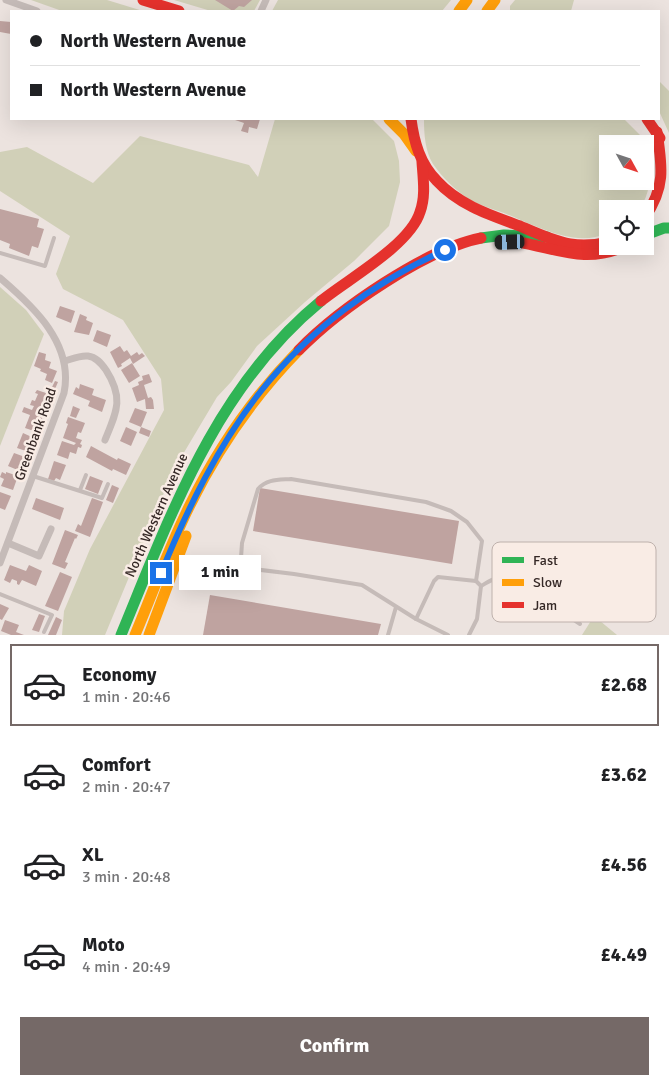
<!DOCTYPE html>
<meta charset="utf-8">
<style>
body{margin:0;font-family:Signika,sans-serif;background:#f2f2f2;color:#202124;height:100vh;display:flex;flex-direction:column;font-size:19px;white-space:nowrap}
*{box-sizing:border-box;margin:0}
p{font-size:16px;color:#757577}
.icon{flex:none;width:28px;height:28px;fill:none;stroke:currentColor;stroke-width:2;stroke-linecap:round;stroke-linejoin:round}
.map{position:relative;height:635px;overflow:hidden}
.drawer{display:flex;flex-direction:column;background:#fff;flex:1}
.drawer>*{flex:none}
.banner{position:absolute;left:10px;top:10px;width:650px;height:110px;border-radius:0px;box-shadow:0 5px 20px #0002;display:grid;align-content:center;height:110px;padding:0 20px;background:#fff}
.needle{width:32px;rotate:130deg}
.buttons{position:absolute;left:599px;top:135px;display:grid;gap:10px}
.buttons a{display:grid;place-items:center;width:55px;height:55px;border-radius:0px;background:#fff;box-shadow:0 5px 20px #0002;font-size:25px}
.end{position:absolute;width:22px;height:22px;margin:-11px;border:6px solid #1a73e8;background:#fff;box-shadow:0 0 0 2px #fff}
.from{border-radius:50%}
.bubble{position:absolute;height:35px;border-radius:0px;background:#fff;box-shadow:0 5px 20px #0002;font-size:16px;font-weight:700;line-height:35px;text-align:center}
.car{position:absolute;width:15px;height:30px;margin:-15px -8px;border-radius:6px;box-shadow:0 0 4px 1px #0007;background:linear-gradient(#222 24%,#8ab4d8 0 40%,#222 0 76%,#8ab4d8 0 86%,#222 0)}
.banner b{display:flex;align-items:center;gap:18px;height:48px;font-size:19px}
.banner b+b{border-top:1px solid #e0e0e0}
.banner i{width:12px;height:12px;background:#202124}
ul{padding:9px 0 0;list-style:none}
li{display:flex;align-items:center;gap:15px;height:82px;margin:0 10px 8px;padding:0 10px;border:2px solid transparent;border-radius:0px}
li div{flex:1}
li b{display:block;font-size:19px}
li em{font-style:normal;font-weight:700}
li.active{border-color:#756967}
li>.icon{width:45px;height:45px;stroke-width:1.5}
.cta{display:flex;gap:10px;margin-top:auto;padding:10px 20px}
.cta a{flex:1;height:58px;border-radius:0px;background:#756967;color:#fff;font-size:20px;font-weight:700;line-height:58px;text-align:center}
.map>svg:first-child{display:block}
.green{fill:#d1d0b8}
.building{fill:#bfa3a0}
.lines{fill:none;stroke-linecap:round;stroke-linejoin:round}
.lane{stroke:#c5bbb8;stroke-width:4}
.street{stroke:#c5bbb8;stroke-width:7}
.fast{stroke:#30b455;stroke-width:11}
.slow{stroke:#ff9f0a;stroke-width:11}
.jam{stroke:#e5322d;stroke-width:11}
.route{stroke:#1a73e8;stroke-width:6}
.labels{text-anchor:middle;stroke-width:5;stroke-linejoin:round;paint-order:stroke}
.street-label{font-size:14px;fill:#352826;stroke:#f9ece5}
.key{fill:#f9ece5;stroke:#beb1ac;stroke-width:1}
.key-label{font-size:14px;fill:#352826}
</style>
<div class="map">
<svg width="669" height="635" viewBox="0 0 669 635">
<rect width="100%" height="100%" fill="#ece3df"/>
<g class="green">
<path d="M31,0h76l36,11h-81z"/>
<path d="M174,0h86l-6,11h-43z"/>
<path d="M278,0h173l-9,11h-170z"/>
<path d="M515,0h59l-3,11h-61v-5z"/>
<path d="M659,81l10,10v42l-10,-22z"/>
<path d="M275,119h97l22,22 5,20 1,21 -11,44 -35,35 -49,41 -48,44 -26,36 -14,15 -44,74 -68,164h-43l2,-24 26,-62 74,-139 -3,-31 -38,-59 -60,-31 -7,-15 14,-38 -70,-45v-39l27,-5 66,36 47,-47 109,29 9,12z"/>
<path d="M424,119h200l17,17 4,8h-37v37h37v-37c8,18 7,50 -6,65h-31l-1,24c-32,16 -72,-8 -103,-20 -11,-4 -25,-8 -35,-14 -14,-9 -27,-22 -36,-35 -8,-13 -9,-30 -9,-45z"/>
<path d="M0,287l26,23 18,24 -44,112z"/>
<path d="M594,616l23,19h-35z"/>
</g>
<g class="building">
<path d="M215,0h37l-8,7 -5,-1 -6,5z"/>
<path d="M0,21l11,1v12l-11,-2z"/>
<path d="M232,119h28l-3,10 -8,-2 -1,6 -7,-2 3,-8z"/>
<path d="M0,209l39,10 -2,8 7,2 -6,19 -6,-2 -3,10 -20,-8 1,-4 -10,-4z"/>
<path d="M60,306l15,5 -4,12 -15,-6z"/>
<path d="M80,314l7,3 -1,3 7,3 -4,12 -15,-3z"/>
<path d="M97,330l14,5 -4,12 -14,-6z"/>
<path d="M120,346l4,6 3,-2 4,6 6,-4 2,3 3,-2 3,3 -12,8 -3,-6 -9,6 1,2 -4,2 -8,-16z"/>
<path d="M39,352l7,2 -1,6 6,2 -2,6 8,3 -5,12 -7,-3 2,-6 -7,-3 1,-2 -7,-3z"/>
<path d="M132,363l8,13 -11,7 -8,-13z"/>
<path d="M149,374l3,8 -8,3 4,13 3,-1 2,3 1,9h-8l-1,-10 -8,3 -5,-14 7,-3 -1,-3 5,-2 -1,-4z"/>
<path d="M55,381l3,1 -6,14 -1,-1 -14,37 -12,-4 5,-13 -8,-3 2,-5 8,3 2,-4 -4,-1 2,-5 3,1 3,-7 -3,-1 2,-3 9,3 2,-7 4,1z"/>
<path d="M80,384l14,5 -2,6 14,5 -4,12 -14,-6 2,-5 -17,-7 3,-7 3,2z"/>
<path d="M73,406l7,3 -4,9 -6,-2z"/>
<path d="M135,408l12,4 -6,15 -12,-5z"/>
<path d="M68,417l17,6 -4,10 -3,-1 -2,6 6,2 -2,4 2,1 -1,3 -3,-1 -2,7 -6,-2 -2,7 -11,-4 5,-14 12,4 2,-2 -13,-5 5,-14 -2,-1z"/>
<path d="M126,427l11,5 -6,14 -11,-5z"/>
<path d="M141,427l10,4 -2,6 -10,-4z"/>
<path d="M23,433l11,5 -5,14 -12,-4z"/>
<path d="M91,446l26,14 1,-2 13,6 -5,11 -13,-6 -1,2 -26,-14z"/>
<path d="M14,453l11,4 -5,14 -12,-5z"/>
<path d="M54,461l12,4 -6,15 -4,-2 -2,3 -6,-2z"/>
<path d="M2,472l4,2v-2l12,4 -5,14 -12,-4 3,-7 -4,-2z"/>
<path d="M90,476l13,5 -5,13 -13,-5z"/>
<path d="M112,485l7,3 -6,15 -7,-3z"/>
<path d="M260,488l199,33 -7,43 -199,-33z"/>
<path d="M0,492l11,4 -6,14 -5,-2z"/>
<path d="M36,498l28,10 -4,12 -28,-11z"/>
<path d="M92,498l11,4 -13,35 -15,-6 3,-7 3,2z"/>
<path d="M65,530l13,5 -2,4 -1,-1 -10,24 3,1 -3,6 -13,-5z"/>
<path d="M10,565l16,6 3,-6 13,6 -6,15 -14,-6 -3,5 -2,-1v-3l-5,-2 -2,4 -6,-3z"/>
<path d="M60,572l12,5 -14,34 -13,-5z"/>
<path d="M210,595l171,29 -3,11h-175z"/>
<path d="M0,604l9,4 -7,12 -2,-1z"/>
<path d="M39,614l6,2 -6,16 -7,-2z"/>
<path d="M56,617l6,3 -6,15h-8z"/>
<path d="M5,620l14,5 -3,7 8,3h-13l-10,-4z"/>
</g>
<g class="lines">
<g class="lane">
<path d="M0,253l45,13 9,-28"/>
<path d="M33,476l69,22 6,-14"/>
<path d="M80,490l6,-15"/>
<path d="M481,586c4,-2 9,-6 14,-7 22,-3 66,33 85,45"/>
<path d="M0,594l52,21 -8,17"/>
<path d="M416,619l18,-38 4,-4 38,4 5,5 -4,33 -8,16"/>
<path d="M388,635l8,-28"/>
<path d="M448,635l-32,-16 -54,-34 -68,-11 -41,-5 -9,-3 -3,-8 1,-15 16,-54c9,-10 20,-9 33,-10l135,23 25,9 16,11 15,19 -6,40"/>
</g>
<g class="street">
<path d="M6,0l31,11"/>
<path d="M261,11l5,-11"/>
<path d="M0,278c34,29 74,66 64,115l-64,170"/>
<path d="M65,361c7,-2 15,-6 23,-5 8,1 13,7 18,14 18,28 11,41 -1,70"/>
<path d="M8,543l31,13 12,-27"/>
</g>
<g class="fast">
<path d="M645,235l19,-7h5"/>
<path d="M481,238l23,-3 43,2"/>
<path d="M121,635c50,-121 95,-248 200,-334"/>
</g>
<g class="slow">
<path d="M459,11l8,-11"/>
<path d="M487,11l8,-11"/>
<path d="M389,119l15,15 12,17"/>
<path d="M135,635c18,-43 34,-88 55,-130 28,-57 65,-110 109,-155"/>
<path d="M149,635l37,-99"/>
</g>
<g class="jam">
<path d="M143,0l36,11"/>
<path d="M411,119c3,23 9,45 26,62 22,24 53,34 83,45 16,7 33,15 50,18 13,2 26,1 38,-2"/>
<path d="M647,119l13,19"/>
<path d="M645,217c21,-30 17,-51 12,-85"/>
<path d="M518,242c41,7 67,22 108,4"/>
<path d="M321,301c27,-22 89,-56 99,-89 6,-16 3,-34 2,-50"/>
<path d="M299,350c40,-41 127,-101 182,-112"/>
</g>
</g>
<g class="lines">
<path class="route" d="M161,573c26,-63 57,-128 100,-182 48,-61 113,-109 184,-141"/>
</g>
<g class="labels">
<g class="street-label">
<text transform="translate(35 434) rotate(-70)" y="5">Greenbank Road</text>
<text transform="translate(156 515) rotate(-66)" y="5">North Western Avenue</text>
</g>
</g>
<rect x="492" y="542" width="164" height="80" rx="8" class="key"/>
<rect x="502" y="557" width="22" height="6" fill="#30b455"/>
<rect x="502" y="579" width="22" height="7" fill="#ff9f0a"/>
<rect x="502" y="602" width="22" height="6" fill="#e5322d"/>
<g class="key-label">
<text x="533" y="565">Fast</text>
<text x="533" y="587">Slow</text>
<text x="533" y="610">Jam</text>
</g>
</svg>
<div class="buttons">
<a><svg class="needle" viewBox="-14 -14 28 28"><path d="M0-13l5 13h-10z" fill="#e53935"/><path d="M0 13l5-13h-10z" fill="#757577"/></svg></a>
<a><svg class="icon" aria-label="locate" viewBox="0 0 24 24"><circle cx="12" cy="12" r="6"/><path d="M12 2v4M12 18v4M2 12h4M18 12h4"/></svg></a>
</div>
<i class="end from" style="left:445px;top:250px"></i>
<i class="end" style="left:161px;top:573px"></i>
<div class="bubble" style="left:179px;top:555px;width:82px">1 min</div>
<i class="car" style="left:510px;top:242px;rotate:268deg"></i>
<div class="banner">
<b><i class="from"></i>North Western Avenue</b>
<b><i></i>North Western Avenue</b>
</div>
</div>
<section class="drawer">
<ul>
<li class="active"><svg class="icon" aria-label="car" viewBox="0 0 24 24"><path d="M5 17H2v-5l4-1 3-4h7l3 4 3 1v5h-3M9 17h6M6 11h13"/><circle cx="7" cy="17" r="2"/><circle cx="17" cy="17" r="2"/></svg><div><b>Economy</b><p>1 min · 20:46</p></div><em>£2.68</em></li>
<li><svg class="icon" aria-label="car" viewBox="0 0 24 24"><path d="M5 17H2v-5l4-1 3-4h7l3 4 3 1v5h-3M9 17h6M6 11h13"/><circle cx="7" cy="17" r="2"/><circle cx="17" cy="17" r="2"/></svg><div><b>Comfort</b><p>2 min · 20:47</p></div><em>£3.62</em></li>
<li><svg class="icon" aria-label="car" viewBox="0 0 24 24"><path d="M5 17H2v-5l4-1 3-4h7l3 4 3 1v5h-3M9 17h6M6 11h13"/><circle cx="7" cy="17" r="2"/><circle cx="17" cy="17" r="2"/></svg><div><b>XL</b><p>3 min · 20:48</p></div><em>£4.56</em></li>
<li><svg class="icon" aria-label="car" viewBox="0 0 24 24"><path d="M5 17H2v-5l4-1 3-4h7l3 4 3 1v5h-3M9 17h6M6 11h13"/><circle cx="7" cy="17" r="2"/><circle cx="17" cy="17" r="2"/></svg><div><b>Moto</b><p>4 min · 20:49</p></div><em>£4.49</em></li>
</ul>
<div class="cta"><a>Confirm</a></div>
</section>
